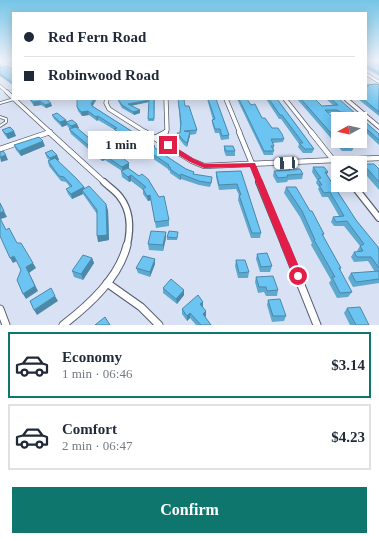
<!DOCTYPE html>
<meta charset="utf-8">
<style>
body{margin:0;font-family:Georgia,serif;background:#f6f6f7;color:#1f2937;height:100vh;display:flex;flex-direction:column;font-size:15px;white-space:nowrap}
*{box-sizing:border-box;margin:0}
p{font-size:13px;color:#747a83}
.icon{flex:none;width:22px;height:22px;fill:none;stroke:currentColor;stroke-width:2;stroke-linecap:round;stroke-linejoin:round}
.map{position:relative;height:325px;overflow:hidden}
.drawer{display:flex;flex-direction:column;background:#fff;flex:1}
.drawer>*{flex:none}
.top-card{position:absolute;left:12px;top:12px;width:355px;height:88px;border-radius:0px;box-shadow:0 2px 10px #0003;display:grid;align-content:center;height:88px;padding:0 12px;background:#fff}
.needle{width:26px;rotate:262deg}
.fabs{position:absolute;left:331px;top:112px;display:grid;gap:8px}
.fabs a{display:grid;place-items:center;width:36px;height:36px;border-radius:0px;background:#fff;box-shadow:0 2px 10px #0003;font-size:20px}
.end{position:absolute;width:18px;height:18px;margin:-9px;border:5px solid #e11d48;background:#fff;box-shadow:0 0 0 2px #fff}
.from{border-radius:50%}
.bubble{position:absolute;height:28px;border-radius:0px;background:#fff;box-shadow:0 2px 10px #0003;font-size:13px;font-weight:600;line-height:28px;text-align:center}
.car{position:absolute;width:12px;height:24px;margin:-12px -6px;border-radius:5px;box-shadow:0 0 3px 1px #0007;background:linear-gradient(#fff 24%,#345 0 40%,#fff 0 76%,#345 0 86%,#fff 0)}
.top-card b{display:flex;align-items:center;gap:14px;height:38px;font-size:15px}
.top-card b+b{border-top:1px solid #e0e1e3}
.top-card i{width:10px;height:10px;background:#1f2937}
ul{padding:7px 0 0;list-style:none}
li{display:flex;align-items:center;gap:12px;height:66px;margin:0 8px 6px;padding:0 4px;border:2px solid #e0e1e3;border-radius:0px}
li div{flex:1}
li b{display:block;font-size:15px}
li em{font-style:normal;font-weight:600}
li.selected{border-color:#0f766e}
li>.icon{width:36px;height:36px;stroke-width:1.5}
.primary-button{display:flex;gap:8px;margin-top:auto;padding:8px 12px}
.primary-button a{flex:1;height:46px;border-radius:0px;background:#0f766e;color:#fff;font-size:16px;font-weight:600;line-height:46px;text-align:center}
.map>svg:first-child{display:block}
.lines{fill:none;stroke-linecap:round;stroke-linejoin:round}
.lane-casing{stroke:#575e6e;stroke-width:3.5}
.street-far4-casing{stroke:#575e6e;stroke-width:3.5}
.street-far3-casing{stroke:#575e6e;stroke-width:5}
.street-far2-casing{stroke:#575e6e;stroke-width:6}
.street-far1-casing{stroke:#575e6e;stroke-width:8}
.street-casing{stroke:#575e6e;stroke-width:9}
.lane{stroke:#fff;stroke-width:2}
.street-far4{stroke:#fff;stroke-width:2.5}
.street-far3{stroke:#fff;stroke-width:3.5}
.street-far2{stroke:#fff;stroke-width:4.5}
.street-far1{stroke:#fff;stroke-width:5.5}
.street{stroke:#fff;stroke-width:7}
.wall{fill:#5da9d0}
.shaded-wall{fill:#4c89a9}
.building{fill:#6cc4f2;stroke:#4c89a9}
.route{fill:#e11d48}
</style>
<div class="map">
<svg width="379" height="325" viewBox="0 0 379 325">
<rect width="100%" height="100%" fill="#d9e2f5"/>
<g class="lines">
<defs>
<g id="lane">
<path d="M0,103l14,-4"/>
<path d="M0,117l6,2v3l-6,4"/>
</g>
<g id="street-far4">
<path d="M0,63l6,-2"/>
<path d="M366,74l13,8"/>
<path d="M0,86l8,7"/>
</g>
<g id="street-far3">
<path d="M7,92l6,6"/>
<path d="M14,99l37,34"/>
<path d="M107,99l-1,4 3,6 38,24"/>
<path d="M226,99l14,34"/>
<path d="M285,99l27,34"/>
<path d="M346,99l33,28"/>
<path d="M48,133l2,-1"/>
<path d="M165,133l2,-3 -1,-31"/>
</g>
<g id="street-far2">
<path d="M49,132l56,51"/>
<path d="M145,132l47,29 12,5 175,-8"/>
<path d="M239,132l21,51"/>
<path d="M311,132l27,34"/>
<path d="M155,138l11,-6"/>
<path d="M0,149l50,-17"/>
</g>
<g id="street-far1">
<path d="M104,182c5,5 12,9 16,15 11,14 11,32 7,49"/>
<path d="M259,182l26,64"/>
<path d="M353,185l26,33"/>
</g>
<g id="street">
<path d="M285,245l32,80"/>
<path d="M107,283l34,24 18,18"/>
<path d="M0,309l6,16"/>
<path d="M63,325c26,-20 56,-47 64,-80"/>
</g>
</defs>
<use href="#lane" class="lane-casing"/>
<use href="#street-far4" class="street-far4-casing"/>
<use href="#street-far3" class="street-far3-casing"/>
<use href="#street-far2" class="street-far2-casing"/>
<use href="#street-far1" class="street-far1-casing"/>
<use href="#street" class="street-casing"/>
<use href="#lane" class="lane"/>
<use href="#street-far4" class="street-far4"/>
<use href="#street-far3" class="street-far3"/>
<use href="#street-far2" class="street-far2"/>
<use href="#street-far1" class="street-far1"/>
<use href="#street" class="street"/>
</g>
<g class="wall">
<path d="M366,61h13v15l-13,-8z"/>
<path d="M0,66l1,1 12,2v16l-13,-9z"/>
<path d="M367,85h12v31l-21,-17h8v-13z"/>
<path d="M29,99h20l1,1 -2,1 4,5 -6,2 -5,-3 -7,1z"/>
<path d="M118,99h37l-1,22h-6l1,-19 -18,4 9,7 -6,2 -12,-7 -4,-7z"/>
<path d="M178,99l7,7 12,24 -1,4 -6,1 -3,12 -3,-2 -6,-8 -1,-4h3v-9z"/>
<path d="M207,99h9l13,36v4l-8,1 -2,-7h-4l-3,-10v-3h1z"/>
<path d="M237,99h10l2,3 13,16 22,21 -1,3 -10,1 1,3 -1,9h-9z"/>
<path d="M266,99h11l37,50 -2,4h-9l-5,-6 1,-3 -18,-25h-2z"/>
<path d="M297,99h12l13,7h12l-8,-7h13l40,35v11l-19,-18v-8h-9l1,-3 -14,-1 -2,-2h-8l10,28h14l-2,3 4,3 -2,4h-10z"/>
<path d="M92,106l63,40v2l8,6 23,15 8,5 18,7 -2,6 -11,-2 -18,-6 -1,1 -10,-7v-2l-2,-1v-1l-19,-13 -7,3 -12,-9 -1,-4 4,-2 -12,-8 -2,1 -4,-3v-4l-17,-10 -1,1 -8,-6 -7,1 -4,-5 -1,-4z"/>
<path d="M52,115l14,5 1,2 10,2 1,5 17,14 44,33 30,44v6l-13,2 -5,-28 -3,1 -5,-7v-4l-12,-9 -2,1 -7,-5 -1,-6h1l-17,-11 -3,1 -31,-27 -2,-5h1l-2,-2 -1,-2 -5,2 -8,-8z"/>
<path d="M2,130l14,6 -8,3 -4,-5z"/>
<path d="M14,145l31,1 -24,10 -5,-6z"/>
<path d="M224,146l11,5v5h-9l-2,-5z"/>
<path d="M45,153l12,2 2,5 -2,1 28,27 23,22 1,30 -11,2 -1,-28 -14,-20 -11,5 -4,-5 -2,-5 4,-2 -4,-5 -5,-1 -12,-15 -1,-5 1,-1 -2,-2z"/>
<path d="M363,164l16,5v21l-18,-21z"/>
<path d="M313,167l15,5 -1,3 29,45 23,30v33l-26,4 -5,-9 3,-5 24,-1 -7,-11 -14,1 -3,-5 3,-5h4l-1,-1 3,-5 -16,-20h-10l-3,-4 2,-5 6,-1 -11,-19h-6l-4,-8 1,-2 -3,-4 1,-3 -5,-8z"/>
<path d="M289,169l14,5 -1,5 -14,1 -1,2 -10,1 -4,-7 1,-5 14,-1z"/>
<path d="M241,171l20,62 -1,5h-9l-13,-38 1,-5 -3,-6 -17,1 -3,-13v-5z"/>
<path d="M286,187l24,24 14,23 -1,2 18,32 -1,3 12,21 -4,5 -11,1 -8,-15 2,-3 -20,-35 1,-2 -12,-26 -16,-24z"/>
<path d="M166,232v6l-3,13 -14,-1 -1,-6z"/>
<path d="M178,232l-1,8h-10v-3z"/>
<path d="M257,254l15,12 -2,6h-10l-4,-13z"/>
<path d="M92,258l2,5 -11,17 -9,-3 -2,-6z"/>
<path d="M236,260l13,12 -1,6h-10l-3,-12z"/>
<path d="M155,264l-5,13 -12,-4 -2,-5z"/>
<path d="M256,277l22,13 -1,6h-11l-2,-4 -6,1 -3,-11z"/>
<path d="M163,288l21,7 -7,9 -14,-11z"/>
<path d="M268,300l18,16 -2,5 -12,1 -5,-17z"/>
<path d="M203,302v5l3,9 -1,1 6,8h-15l-6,-7 -3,3 -5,-7v-5z"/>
<path d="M347,308l22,17h-19l-6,-12z"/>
</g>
<g class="shaded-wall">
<path d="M94,99h3l-5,8 -1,-4z"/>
<path d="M149,100v2l-21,4v-2z"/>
<path d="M40,101l1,4 -7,1 -1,-4z"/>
<path d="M51,103l1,3 -6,2 -1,-3z"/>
<path d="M140,110v3l-6,2 -1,-3z"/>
<path d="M88,111l1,4 -7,1 -1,-4z"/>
<path d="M98,116v4l-1,1 -1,-4z"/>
<path d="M66,120l1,5 -5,2 -2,-5z"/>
<path d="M77,124l2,4 -6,3 -2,-5z"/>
<path d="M14,131l2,5 -8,3 -2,-5z"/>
<path d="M120,132l1,4 -2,1v-4z"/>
<path d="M190,132v4l-3,11v-4z"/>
<path d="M43,141l2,5 -24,10 -2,-5z"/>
<path d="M148,151l1,5 -7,3v-4z"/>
<path d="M6,155l2,5 -7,2 -1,-5z"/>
<path d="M57,155l2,5 -7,3 -2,-5z"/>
<path d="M104,155l1,5 -3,1 -1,-5z"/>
<path d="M129,163v5l-6,4 -1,-5z"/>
<path d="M181,174v5l-1,1v-4z"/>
<path d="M131,175v6l-2,1 -1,-5z"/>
<path d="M84,187l2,5 -4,-2 1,4 -11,5 -1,-5z"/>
<path d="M150,195l1,5 -3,1 -1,-5z"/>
<path d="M0,203l7,14 -6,2 -1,-1z"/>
<path d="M106,204l2,6 1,30 -11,2 -1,-6z"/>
<path d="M166,232v6l-3,13v-6z"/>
<path d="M14,256l3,5 -4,2 -3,-5z"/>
<path d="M92,258l2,5 -11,17 -2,-6z"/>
<path d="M155,259v5l-5,13v-5z"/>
<path d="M33,263l3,5 -7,5 9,18 -12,8 -3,-5 3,-27z"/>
<path d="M184,290v5l-7,9 -1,-5z"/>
<path d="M55,296l3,5 -21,14 -3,-5z"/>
<path d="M203,302v5l-3,3v-6z"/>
<path d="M206,311v5l-3,3v-5z"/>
<path d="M190,313v5l-3,3v-5z"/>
</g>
<g class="building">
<path d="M9,61h4v4l-3,-1z"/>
<path d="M366,61h13v12l-13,-8z"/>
<path d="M0,66l1,1 7,-1 5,3v14l-13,-9z"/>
<path d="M376,84l3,1v27l-16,-13h3v-13h3l-2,-1z"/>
<path d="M30,99h16l5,4 -6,2 -5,-4 -7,1z"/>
<path d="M77,99h17l-3,4 1,3 63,40 -1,1 9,7 23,15 8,3 -1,2 19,3 -1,6 -12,-2 -18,-7 -1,2 -10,-7 1,-1 -3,-2 1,-1 -21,-14 -6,4 -13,-9 8,-3 -17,-11 -1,1 -5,-4 3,-1 -19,-12 -2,1 -8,-6 -7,1 -4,-5z"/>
<path d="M118,99h36v20h-6l1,-19 -21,4 12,6 -7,2 -11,-7z"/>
<path d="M178,99h6l1,7h4l8,24 -13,1 6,1 -3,11 -3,-2 -7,-8h3l1,-11z"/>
<path d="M208,99h8l13,36 -7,1 -2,-7h-5l-3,-9 3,-1z"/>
<path d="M239,99h8l4,6 4,-1 7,14h3l7,10h6l4,6 2,5h-13l3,7h-3l3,5h-10z"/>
<path d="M269,99h8l37,50h-9l-6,-6h4l-21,-28h-2z"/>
<path d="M301,99h14l7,7 16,-1 -7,-6h8l40,35v6l-19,-17v-4h-4l-4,-3 3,-3 -15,-1 -3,-2h-12l13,12v19h14l-4,1 6,5 -10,1z"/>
<path d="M57,113l9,7 -6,2 -8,-7z"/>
<path d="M72,120l5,4 -6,2 -5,-4z"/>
<path d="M10,127l4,4 -8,3 -4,-4z"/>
<path d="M76,127l19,16 2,-1 10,8 4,-2 18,15 -7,4 -18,-12 -3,1 -32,-27z"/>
<path d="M39,137l4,4 -24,10 -5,-6z"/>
<path d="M224,146h9l2,5h-9z"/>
<path d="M52,150l5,5 -7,3 -5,-5z"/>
<path d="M3,151l3,4 -6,2v-5z"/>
<path d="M55,158l21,20 8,9 -13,7 -5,-5 6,-3 -8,-9 -5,-1 -11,-15z"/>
<path d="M363,164h11l5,5v13z"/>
<path d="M313,167h11l4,5h-3l31,48 22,27 1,3v18l-8,-11h-14l-3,-5 9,-1 -3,-5 4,-2 -17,-23 -11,1 -3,-5 11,-1 -14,-24 -6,1 -5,-8h3l-4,-6 3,-1z"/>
<path d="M128,168l11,8 3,-2 6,5 11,18 5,-1 5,24 -14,2 -5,-27 -3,1 -4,-7 3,-2 -15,-12 -3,2 -7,-6z"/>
<path d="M289,169h11l3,5 -16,1 1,2 -10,1 -4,-7 16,-1z"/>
<path d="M241,171l20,62h-9l-13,-38h2l-4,-11 -18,1 -3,-13z"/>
<path d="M89,186l17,18 1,31 -10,1v-26l-15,-20z"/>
<path d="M286,187h10l14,24h2l12,23h-2l19,34h-2l13,24 -12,1 -8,-16h3l-21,-37h1l-13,-29z"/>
<path d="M0,203l4,8 -4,2z"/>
<path d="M0,218l6,12 3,-2 8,15h4l12,20 -7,4 9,19 -12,8 -6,-14 4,-10 -7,-14 -4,2 -10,-22z"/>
<path d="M151,231l15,1 -3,13 -15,-1z"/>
<path d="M169,231l9,1 -1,6 -10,-1z"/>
<path d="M267,253l5,13 -11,1 -4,-13z"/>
<path d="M83,255l9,3 -11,16 -9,-3z"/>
<path d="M143,256l12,3 -5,13 -14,-4z"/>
<path d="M236,260h9l4,12 -10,1z"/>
<path d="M379,271v8l-23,3 -5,-9z"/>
<path d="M273,276l5,14 -11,1 -1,-4h-7l-3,-10z"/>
<path d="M171,279l13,11 -8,9 -13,-11z"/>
<path d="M51,288l4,8 -21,14 -4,-9z"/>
<path d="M198,295l5,7 -3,2 6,7 -3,3 8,11h-10l-11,-12 -3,3 -5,-7z"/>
<path d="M280,299l6,17h-13l-5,-16z"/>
<path d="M360,307l9,18h-13l-9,-17z"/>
<path d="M105,317l5,8h-15z"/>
</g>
<linearGradient id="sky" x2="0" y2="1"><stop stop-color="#75c5e7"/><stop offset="0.57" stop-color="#eef2fa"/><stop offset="1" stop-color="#eef2fa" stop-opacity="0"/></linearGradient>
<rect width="379" height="107" fill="url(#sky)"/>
<path class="route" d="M165,144h5l24,15 11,5 50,-1 48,113 -2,3 -3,2 -4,-2 -1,-3 -43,-109 -46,1 -14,-6 -25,-15z"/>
</svg>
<div class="fabs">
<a><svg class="needle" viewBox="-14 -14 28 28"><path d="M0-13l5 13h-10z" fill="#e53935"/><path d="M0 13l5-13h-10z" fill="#747a83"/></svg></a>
<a><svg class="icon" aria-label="layers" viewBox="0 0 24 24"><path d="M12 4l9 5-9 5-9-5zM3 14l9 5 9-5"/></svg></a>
</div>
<i class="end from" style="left:298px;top:276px"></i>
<i class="end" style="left:168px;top:145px"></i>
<div class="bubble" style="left:88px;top:131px;width:66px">1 min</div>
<i class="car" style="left:286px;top:163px;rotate:267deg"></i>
<div class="top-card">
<b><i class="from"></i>Red Fern Road</b>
<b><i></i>Robinwood Road</b>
</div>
</div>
<section class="drawer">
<ul>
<li class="selected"><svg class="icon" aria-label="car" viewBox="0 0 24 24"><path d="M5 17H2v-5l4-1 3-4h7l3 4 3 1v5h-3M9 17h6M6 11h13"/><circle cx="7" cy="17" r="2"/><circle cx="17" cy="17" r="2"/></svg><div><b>Economy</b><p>1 min · 06:46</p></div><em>$3.14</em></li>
<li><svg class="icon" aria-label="car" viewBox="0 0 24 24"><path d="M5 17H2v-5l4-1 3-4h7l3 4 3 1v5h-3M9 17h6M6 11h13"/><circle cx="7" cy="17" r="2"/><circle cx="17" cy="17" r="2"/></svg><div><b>Comfort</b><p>2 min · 06:47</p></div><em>$4.23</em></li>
</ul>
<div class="primary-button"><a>Confirm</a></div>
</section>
